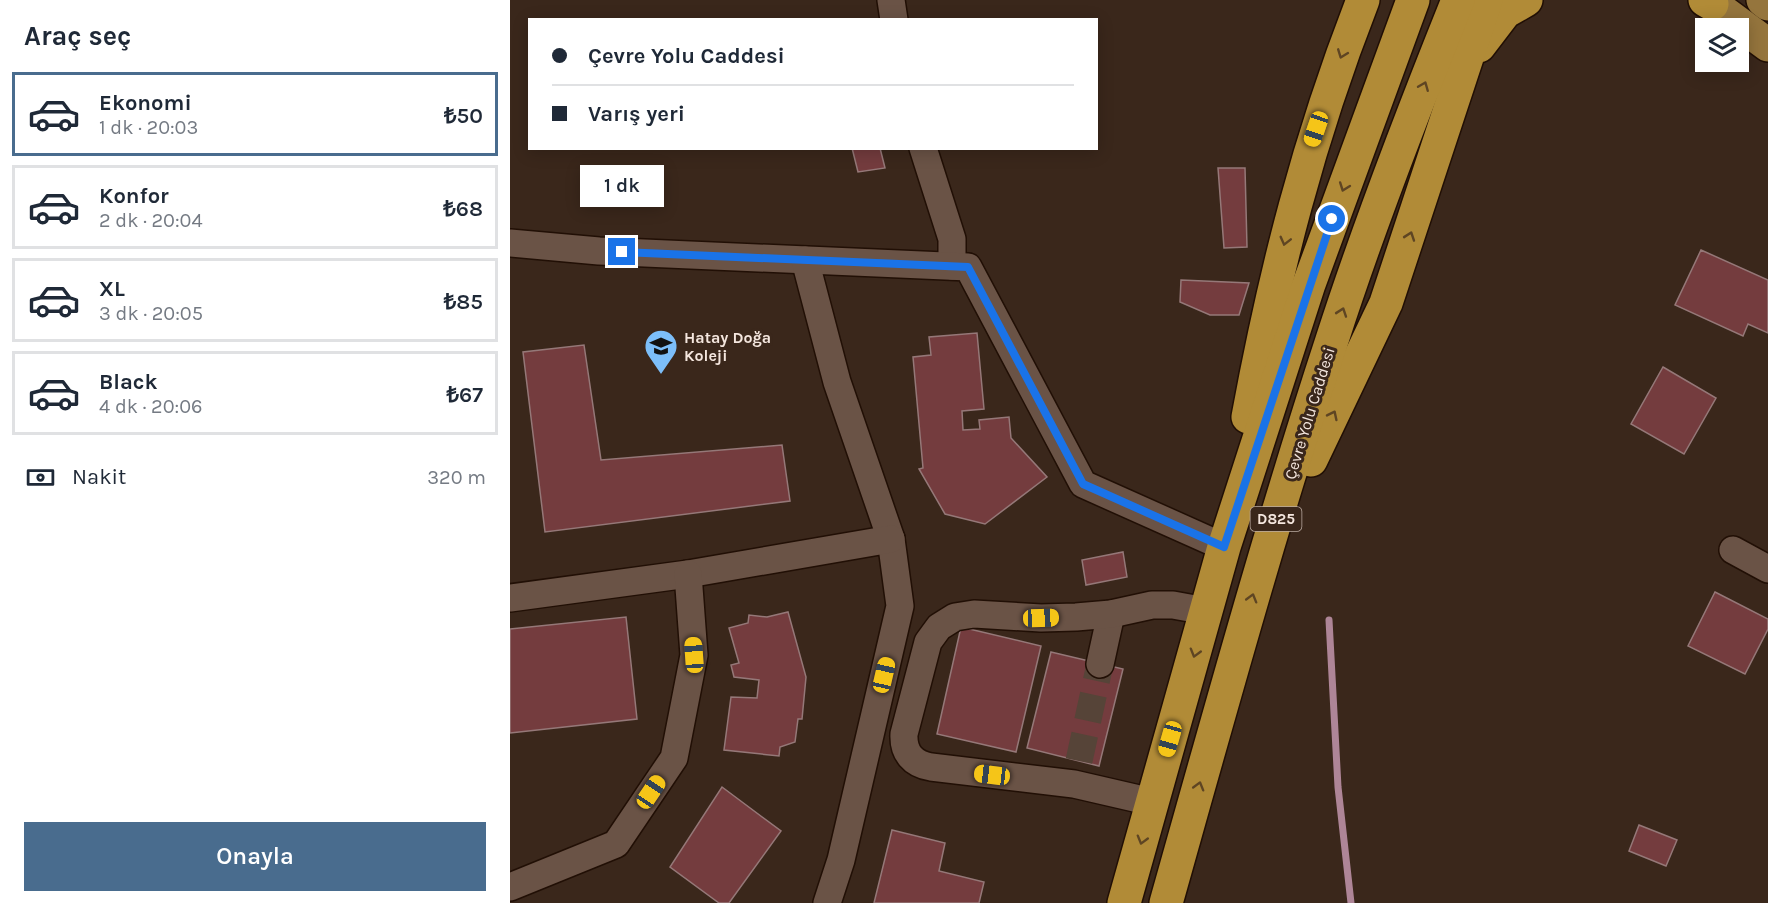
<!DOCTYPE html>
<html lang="tr">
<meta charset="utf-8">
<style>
body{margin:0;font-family:Karla,sans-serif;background:#f2f2f3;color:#1f2937;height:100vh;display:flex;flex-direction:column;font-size:22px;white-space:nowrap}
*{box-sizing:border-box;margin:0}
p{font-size:20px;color:#747a83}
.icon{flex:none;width:33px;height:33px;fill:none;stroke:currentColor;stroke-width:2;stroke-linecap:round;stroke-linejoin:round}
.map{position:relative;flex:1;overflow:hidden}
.sheet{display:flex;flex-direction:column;background:#fff;width:510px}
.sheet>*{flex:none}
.banner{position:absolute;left:18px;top:18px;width:570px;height:132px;border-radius:0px;box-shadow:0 3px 15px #0003;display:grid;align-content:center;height:132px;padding:0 24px;background:#fff}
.fabs{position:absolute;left:1185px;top:18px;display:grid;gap:12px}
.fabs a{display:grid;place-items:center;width:54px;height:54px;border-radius:0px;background:#fff;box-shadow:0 3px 15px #0003;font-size:30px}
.end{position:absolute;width:27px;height:27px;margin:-14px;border:8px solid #1a73e8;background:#fff;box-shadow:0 0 0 3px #fff}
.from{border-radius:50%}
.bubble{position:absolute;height:42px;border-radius:0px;background:#fff;box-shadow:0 3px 15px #0003;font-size:20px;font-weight:600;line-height:42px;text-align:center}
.car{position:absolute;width:18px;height:36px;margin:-18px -9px;border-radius:8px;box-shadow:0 0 4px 2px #0007;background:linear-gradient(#f5c518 24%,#345 0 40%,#f5c518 0 76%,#345 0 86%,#f5c518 0)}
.banner b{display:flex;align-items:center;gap:21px;height:57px;font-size:22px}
.banner b+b{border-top:2px solid #e0e1e3}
.banner i{width:15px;height:15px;background:#1f2937}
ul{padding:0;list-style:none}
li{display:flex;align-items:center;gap:18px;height:84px;margin:0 12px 9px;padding:0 12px;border:3px solid #e0e1e3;border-radius:0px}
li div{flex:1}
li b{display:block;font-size:22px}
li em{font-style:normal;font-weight:600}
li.current{border-color:#496c8e}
li>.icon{width:54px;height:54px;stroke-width:1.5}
h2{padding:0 24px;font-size:27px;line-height:72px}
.pay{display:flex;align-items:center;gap:15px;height:66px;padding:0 24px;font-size:22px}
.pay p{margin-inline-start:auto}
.action{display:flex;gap:12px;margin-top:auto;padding:12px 24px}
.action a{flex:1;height:69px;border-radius:0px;background:#496c8e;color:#fff;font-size:24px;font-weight:600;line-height:69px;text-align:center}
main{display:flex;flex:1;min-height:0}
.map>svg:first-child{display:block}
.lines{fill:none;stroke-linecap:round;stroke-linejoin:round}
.stream{stroke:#ae8597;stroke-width:7}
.building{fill:#743c3e;stroke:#957878;stroke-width:1.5}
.minor-tunnel{stroke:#564438;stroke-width:27;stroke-dasharray:27 14;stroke-linecap:butt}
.minor-casing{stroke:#210f05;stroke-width:30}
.major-casing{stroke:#210f05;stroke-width:36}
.highway-casing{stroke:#210f05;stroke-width:36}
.minor{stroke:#6a5346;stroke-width:27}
.major{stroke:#95753d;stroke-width:33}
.highway{stroke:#b18b37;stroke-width:33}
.oneway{stroke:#5e4523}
.route{stroke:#1a73e8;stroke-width:8}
.labels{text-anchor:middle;stroke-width:6;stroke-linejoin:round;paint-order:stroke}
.shield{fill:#3a271b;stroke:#bcada4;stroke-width:1.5}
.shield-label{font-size:15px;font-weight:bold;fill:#f4e6de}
.poi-label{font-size:16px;font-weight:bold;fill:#f4e6de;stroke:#3a271b;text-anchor:start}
.street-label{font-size:16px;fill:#f4e6de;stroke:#3a271b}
</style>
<main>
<section class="sheet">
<h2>Araç seç</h2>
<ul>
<li class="current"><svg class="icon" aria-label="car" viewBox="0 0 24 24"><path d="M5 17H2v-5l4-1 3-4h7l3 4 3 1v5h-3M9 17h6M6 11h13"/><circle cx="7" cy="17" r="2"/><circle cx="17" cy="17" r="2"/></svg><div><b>Ekonomi</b><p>1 dk · 20:03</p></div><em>₺50</em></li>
<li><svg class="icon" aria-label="car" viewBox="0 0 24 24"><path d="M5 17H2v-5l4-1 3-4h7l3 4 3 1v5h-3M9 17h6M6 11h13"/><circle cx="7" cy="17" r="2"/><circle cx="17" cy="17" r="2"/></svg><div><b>Konfor</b><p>2 dk · 20:04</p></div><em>₺68</em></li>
<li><svg class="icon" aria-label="car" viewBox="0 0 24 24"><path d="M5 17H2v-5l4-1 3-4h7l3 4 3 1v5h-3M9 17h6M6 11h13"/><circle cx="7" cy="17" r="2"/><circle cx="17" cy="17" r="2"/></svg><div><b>XL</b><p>3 dk · 20:05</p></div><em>₺85</em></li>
<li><svg class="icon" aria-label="car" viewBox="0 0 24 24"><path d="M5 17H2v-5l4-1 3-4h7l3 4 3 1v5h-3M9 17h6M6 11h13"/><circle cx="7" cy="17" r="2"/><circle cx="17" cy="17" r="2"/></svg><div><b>Black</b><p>4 dk · 20:06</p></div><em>₺67</em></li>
</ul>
<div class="pay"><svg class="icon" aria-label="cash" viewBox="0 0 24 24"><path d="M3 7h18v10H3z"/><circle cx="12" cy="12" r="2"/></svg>Nakit<p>320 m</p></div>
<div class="action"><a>Onayla</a></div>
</section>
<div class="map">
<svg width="1258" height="903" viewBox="0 0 1258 903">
<rect width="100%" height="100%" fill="#3a271b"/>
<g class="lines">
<path class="stream" d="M819,620l9,167 13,116"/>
</g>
<g class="building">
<path d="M342,148h28l5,20 -27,4z"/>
<path d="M708,168h27l2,79 -23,1z"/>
<path d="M1191,250l67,30v53l-20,-9 -5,12 -68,-31z"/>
<path d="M671,280l68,3 -10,32h-29l-30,-13z"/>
<path d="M467,333l7,76 -22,2 1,19 17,-1 -1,-9 30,-3 2,21 36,39 -62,47 -40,-10 -26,-45 4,-1 -10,-111 18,-2 -2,-18z"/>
<path d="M74,345l17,115 181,-15 8,56 -245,31 -22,-180z"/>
<path d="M1153,367l53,31 -32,56 -53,-30z"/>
<path d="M613,552l4,25 -41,8 -4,-25z"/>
<path d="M1205,592l53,27v10l-23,45 -57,-28z"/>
<path d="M278,612l18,65 -4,42h-4l-3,23 -15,5 -1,9 -55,-6 7,-53 26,1 2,-18 -25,-3 -3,-12 8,-2 -10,-35 19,-5 1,-8 18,2z"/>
<path d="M116,617l11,102 -127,14v-104z"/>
<path d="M451,627l80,19 -25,106 -79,-18z"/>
<path d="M541,652l72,17 -24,97 -72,-18z"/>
<path d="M212,787l59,44 -52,72h-10l-49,-36z"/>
<path d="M1129,825l38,15 -11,26 -37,-15z"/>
<path d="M382,830l53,13 -6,28 45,11 -5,21h-105z"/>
</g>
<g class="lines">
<path class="minor-tunnel" d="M569,761l21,-97"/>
<defs>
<g id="minor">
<path d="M381,0l3,20"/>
<path d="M413,148l29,91v27"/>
<path d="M0,243l89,8 369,16 115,217 141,63"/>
<path d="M295,260l32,122 54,157 9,67 -59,254 -14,43"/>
<path d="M1223,550l35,19"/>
<path d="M0,598l178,-24 203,-35"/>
<path d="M590,664l11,-50"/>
<path d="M642,802l-78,-18 -143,-17c-18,-3 -28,-14 -27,-33l24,-92 11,-15 16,-10 19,-3 67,4 35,-1 35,-3 41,-9h21l33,6"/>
<path d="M0,887l106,-43 58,-86 20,-103 -6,-81"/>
</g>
<g id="major">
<path d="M1197,0l61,45"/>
<path d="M1253,0l5,4"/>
</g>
<g id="highway">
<path d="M1195,0l7,4"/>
<path d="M969,46l26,-34 21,-12"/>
<path d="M738,417c27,-146 61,-279 115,-417"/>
<path d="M801,460l75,-157 100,-303"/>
<path d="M614,903l100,-356 85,-263 104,-284"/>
<path d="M656,903c53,-188 105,-377 166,-563 37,-115 81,-228 126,-340"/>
</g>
</defs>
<use href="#minor" class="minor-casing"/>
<use href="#major" class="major-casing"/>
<use href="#highway" class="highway-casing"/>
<use href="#minor" class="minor"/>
<use href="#major" class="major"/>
<use href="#highway" class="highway"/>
</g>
<defs><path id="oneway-chevron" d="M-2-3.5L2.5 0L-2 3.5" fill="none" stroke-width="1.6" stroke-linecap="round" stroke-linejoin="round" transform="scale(1.5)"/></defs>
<g class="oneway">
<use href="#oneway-chevron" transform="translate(832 54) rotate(111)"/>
<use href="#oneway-chevron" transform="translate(914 86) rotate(-68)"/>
<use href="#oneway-chevron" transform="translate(834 187) rotate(110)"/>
<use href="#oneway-chevron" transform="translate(900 236) rotate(-71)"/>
<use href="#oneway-chevron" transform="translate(775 241) rotate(104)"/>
<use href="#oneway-chevron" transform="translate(832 312) rotate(-71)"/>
<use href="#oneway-chevron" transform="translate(823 415) rotate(-64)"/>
<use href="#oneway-chevron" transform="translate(742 598) rotate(-74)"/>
<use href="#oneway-chevron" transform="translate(685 653) rotate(106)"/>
<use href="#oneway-chevron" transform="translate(689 786) rotate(-74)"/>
<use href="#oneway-chevron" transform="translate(632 840) rotate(106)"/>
</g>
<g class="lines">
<path class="route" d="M112,252l346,15 115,217 141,63 108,-328"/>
</g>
<defs>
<symbol id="school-pin" viewBox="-11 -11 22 30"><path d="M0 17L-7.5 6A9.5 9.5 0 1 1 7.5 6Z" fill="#7cbef9" stroke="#3a271b"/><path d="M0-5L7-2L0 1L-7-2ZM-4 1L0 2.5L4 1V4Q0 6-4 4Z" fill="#111"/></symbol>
</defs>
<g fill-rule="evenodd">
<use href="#school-pin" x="132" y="327" width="38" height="52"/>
</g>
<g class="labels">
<rect class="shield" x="740.5" y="507" width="51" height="24" rx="4.5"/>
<g class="shield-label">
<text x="766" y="524">D825</text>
</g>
<g class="poi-label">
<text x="174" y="343">Hatay Doğa<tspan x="174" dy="18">Koleji</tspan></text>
</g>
<g class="street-label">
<text transform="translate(799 413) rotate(-73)" y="6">Çevre Yolu Caddesi</text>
</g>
</g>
</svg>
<div class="fabs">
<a><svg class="icon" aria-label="layers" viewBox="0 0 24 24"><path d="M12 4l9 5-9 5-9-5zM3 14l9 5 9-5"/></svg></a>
</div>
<i class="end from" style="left:822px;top:219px"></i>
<i class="end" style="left:112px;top:252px"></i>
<div class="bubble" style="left:70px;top:165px;width:84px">1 dk</div>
<i class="car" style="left:806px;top:129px;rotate:199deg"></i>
<i class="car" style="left:531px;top:618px;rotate:88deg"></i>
<i class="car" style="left:184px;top:655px;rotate:356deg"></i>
<i class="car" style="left:374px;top:675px;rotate:13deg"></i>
<i class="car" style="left:660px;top:739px;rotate:196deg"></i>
<i class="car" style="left:482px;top:775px;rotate:277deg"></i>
<i class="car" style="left:141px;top:792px;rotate:34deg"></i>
<div class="banner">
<b><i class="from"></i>Çevre Yolu Caddesi</b>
<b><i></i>Varış yeri</b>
</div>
</div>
</main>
